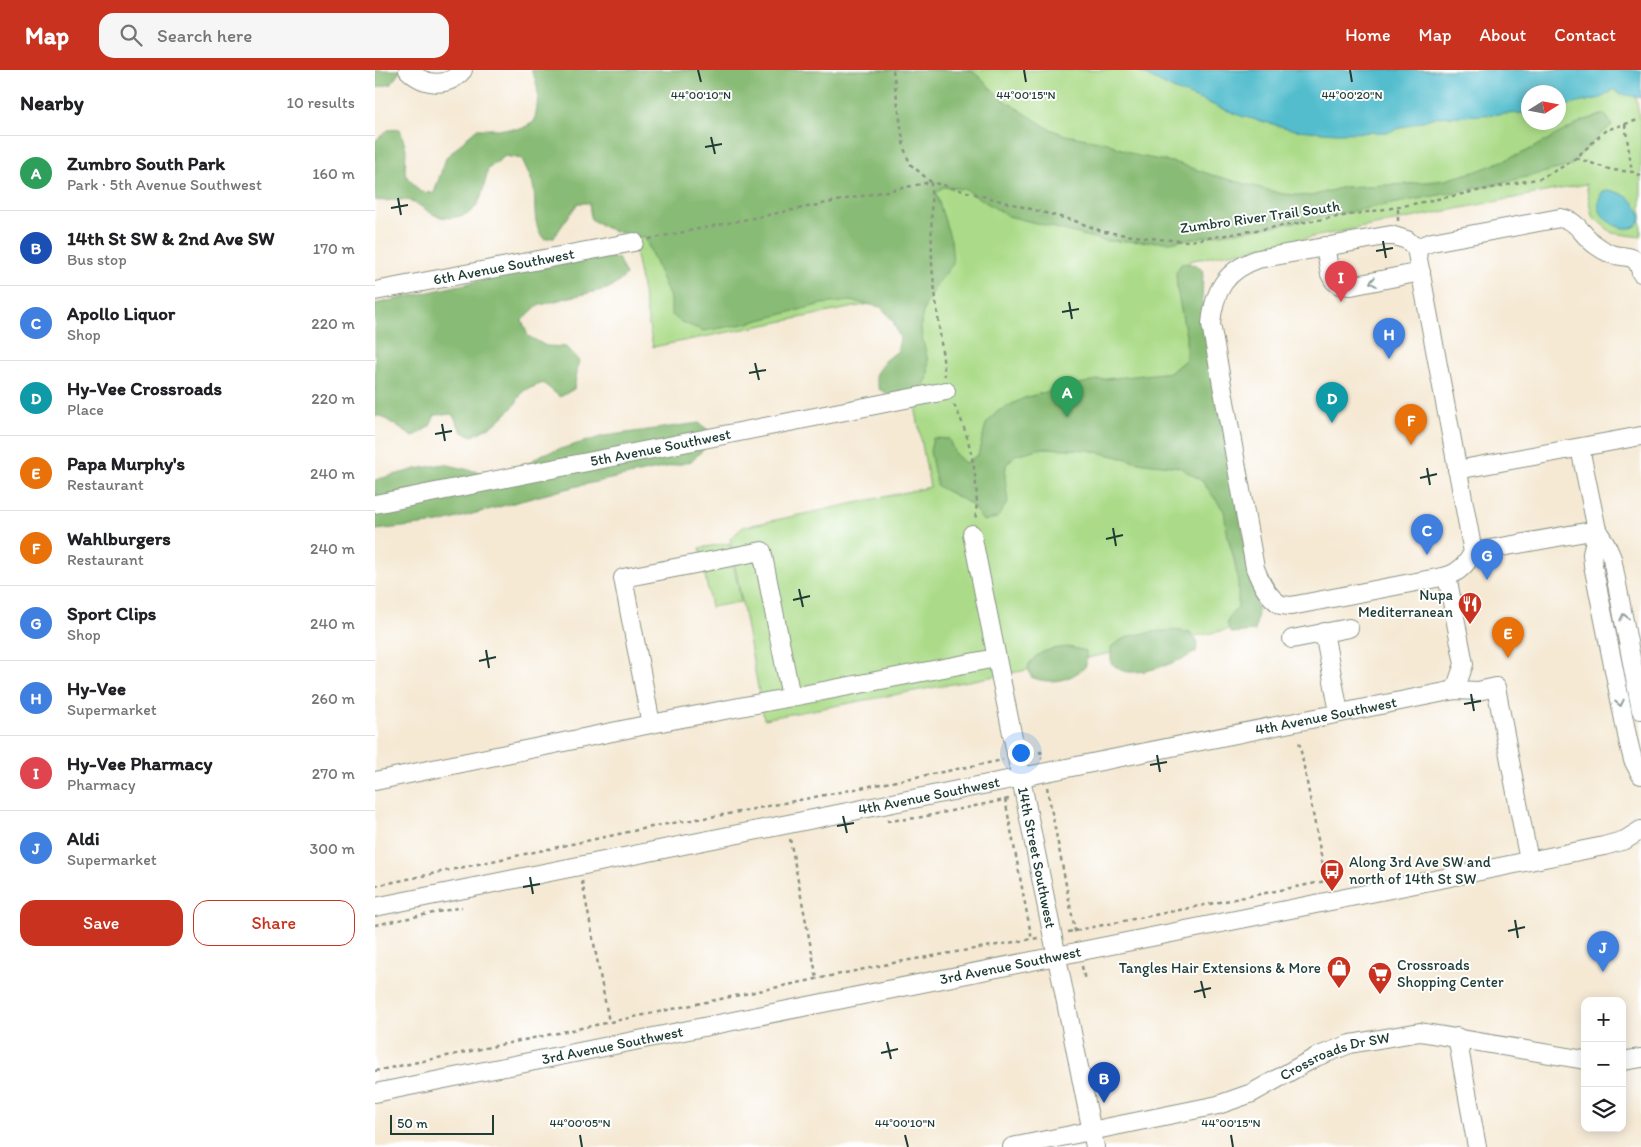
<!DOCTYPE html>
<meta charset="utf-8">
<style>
:root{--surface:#fff;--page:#f6f6f6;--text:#202124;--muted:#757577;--line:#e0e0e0;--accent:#c8321e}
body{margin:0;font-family:Itim,sans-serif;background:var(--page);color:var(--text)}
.controls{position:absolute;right:15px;bottom:15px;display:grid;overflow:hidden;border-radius:10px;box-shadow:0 2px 12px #0003}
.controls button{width:45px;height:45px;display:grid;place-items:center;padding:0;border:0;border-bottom:1px solid var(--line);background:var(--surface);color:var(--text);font:25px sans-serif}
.compass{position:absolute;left:1146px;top:15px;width:45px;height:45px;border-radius:50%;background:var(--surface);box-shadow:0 2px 12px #0003;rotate:79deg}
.scale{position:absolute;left:15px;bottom:12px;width:104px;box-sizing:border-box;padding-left:5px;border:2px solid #1f3d34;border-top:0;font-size:14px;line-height:18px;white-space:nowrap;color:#1f3d34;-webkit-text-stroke:4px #fff;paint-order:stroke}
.you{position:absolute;left:645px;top:682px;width:18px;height:18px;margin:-12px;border:4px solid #fff;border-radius:50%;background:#1a73e8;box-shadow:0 0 0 8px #1a73e833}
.badge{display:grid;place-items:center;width:32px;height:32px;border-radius:50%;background:var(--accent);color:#fff;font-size:16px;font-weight:700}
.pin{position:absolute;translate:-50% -41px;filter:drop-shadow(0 1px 2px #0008)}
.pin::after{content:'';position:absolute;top:26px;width:18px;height:15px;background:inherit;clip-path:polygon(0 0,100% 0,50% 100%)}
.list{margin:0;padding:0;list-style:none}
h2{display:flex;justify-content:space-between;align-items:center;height:65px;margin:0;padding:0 20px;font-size:21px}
h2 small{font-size:16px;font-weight:400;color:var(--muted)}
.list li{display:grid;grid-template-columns:32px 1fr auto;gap:15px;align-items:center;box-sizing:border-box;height:75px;padding:0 20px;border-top:1px solid var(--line)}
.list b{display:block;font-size:19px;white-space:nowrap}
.list p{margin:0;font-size:16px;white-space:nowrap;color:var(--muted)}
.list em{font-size:16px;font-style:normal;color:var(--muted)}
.actions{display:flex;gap:10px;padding:15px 20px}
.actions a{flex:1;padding:11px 0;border:1px solid var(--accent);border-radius:15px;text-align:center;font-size:18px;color:var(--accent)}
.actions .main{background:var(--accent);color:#fff}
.icon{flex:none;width:28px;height:28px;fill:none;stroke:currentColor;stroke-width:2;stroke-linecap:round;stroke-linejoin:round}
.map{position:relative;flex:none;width:1266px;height:1077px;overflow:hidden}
header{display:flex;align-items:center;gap:30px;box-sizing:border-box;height:70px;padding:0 25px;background:var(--accent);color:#fff}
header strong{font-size:24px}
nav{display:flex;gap:28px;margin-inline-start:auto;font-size:18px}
.search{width:350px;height:45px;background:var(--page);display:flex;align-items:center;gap:12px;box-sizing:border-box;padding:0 18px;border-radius:15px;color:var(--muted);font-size:19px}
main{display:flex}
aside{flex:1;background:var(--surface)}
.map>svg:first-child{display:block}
</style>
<header>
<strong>Map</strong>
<div class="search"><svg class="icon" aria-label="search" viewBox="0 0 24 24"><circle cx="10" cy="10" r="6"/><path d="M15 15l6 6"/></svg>Search here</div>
<nav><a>Home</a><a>Map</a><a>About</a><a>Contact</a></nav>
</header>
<main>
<aside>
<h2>Nearby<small>10 results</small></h2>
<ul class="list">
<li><span class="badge" style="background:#2e9e5b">A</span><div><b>Zumbro South Park</b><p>Park · 5th Avenue Southwest</p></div><em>160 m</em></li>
<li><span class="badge" style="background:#1a4fb4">B</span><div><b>14th St SW &amp; 2nd Ave SW</b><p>Bus stop</p></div><em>170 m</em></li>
<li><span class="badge" style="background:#3f7fe0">C</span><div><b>Apollo Liquor</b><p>Shop</p></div><em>220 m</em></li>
<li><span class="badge" style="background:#0f9aa8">D</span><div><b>Hy-Vee Crossroads</b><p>Place</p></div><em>220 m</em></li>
<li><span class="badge" style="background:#e8710a">E</span><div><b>Papa Murphy's</b><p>Restaurant</p></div><em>240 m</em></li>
<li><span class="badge" style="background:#e8710a">F</span><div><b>Wahlburgers</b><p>Restaurant</p></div><em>240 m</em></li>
<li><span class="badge" style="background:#3f7fe0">G</span><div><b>Sport Clips</b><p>Shop</p></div><em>240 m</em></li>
<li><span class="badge" style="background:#3f7fe0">H</span><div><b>Hy-Vee</b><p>Supermarket</p></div><em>260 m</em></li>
<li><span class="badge" style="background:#e0444e">I</span><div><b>Hy-Vee Pharmacy</b><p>Pharmacy</p></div><em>270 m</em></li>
<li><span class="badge" style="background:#3f7fe0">J</span><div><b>Aldi</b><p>Supermarket</p></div><em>300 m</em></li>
</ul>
<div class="actions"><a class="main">Save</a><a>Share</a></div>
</aside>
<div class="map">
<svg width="1266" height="1077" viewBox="0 0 1266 1077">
<rect width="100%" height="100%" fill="#fff"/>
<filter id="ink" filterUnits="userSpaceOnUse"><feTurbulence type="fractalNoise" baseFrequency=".02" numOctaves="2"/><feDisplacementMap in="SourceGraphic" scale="10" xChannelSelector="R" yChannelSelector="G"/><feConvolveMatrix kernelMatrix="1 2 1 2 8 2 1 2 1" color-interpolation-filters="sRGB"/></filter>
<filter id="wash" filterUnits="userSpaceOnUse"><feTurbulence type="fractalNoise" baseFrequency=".0096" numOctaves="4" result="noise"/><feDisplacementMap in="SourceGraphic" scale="20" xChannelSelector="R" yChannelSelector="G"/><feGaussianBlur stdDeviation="1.12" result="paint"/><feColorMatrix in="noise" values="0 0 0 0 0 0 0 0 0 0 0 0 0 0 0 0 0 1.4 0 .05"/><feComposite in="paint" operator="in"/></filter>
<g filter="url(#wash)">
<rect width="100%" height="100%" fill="#f5e9d4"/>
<g fill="#abdb88" stroke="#658c5e" fill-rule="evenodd">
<path d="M227,0H1256L1266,55V167L1237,163L1217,146L1211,114L814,191L881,554L647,601L389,649L355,469L368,457L555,417L520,229L278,277ZM1154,22H1184V52H1154Z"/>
<path d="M354,473L366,532L336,537L325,478Z"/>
</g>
<g fill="#88bb74" stroke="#547c54">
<path d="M0,0H26L16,14L0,18Z"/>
<path d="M156,0H593L600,3L626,28L673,58L690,65L730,72L763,86L802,93L837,105L908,124L936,126L969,117L1033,114L1070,110L1102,101L1150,82L1207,51L1230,44L1237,55L1222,67L1195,96L1119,115L1048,128L904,155L795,172L731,171L633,146L589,119L568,117L561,123L576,170L578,194C564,212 547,231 546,255C545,271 556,288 553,305C553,310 547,317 544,322L518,327L504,319L500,305L510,290L522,282L525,269L518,251L506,237L476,231L447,234L369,254L329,261L306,252L296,244V230L270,168C251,164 231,161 216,149L214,133H203L179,167L169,169C156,153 162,134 158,115C156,107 151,98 147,89L130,86L113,99C110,111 108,129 99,139C91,147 72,150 62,146C51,142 44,132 31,130C21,129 10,132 0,130V71L13,60L25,59L31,79L30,104L45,122L59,123L71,88L101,59H146L159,52C163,34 166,17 156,0Z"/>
<path d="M231,187L243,188L251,205L243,213L232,219L191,228L162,236L147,250L153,266L171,276L191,277L204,291L199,319L185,327L168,313L148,321L139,336L121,353L98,366L87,362L77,344L60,345L55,356L38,367L6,346H0V234L149,201Z"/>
<path d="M807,193L822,195L828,201L827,231L832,268L883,543L880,561L856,563L852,553L855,546L863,537V512L859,489L853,468L849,441L827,411L804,397L769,393L713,380L668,378L640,385L631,395L630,408L633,432L622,448L608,451L596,434L562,416L555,381L558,368L574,369L580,384L590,393L603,385L611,354L623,341L649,328L682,319L722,310L796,302L811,289V266L802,219L801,202Z"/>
<path d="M324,353L336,362L329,379L315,392L198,417L64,453L0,460V410L41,399L69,394L120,406L145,398L168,384L229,366Z"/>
<path d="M796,560L815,562L822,572L821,582C806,591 763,608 746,600C743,599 739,595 736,593V577C753,562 775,563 796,560Z"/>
<path d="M693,577L711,581V596C695,611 676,615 656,607L653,596C663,580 675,579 693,577Z"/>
</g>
<g fill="#52bdcd" stroke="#387d80">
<path d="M761,0H1266V28L1243,23L1240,19L1226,28L1184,37V22H1154L1153,43L1060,47L1013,62L962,63L920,60L866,46L798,19Z"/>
<path d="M1232,120C1248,122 1262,130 1266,147C1263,173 1208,150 1228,121Z"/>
</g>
</g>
<g filter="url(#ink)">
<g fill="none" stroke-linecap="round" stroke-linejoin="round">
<defs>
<g id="minor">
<path d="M33,0C49,16 73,18 88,0"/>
<path d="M1016,165L1032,170L1041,178L1098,482C1092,494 1085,502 1072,506L916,536L906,535C892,526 886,513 880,498L836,254C839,220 851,200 883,189Z"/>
<path d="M950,176L955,204L959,211L964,215L976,216L1046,202"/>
<path d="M1041,178L1057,172L1185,148C1205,151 1206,166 1222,176C1226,179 1231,182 1236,184C1251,189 1262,182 1266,203"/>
<path id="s1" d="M0,221L259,172"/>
<path d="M1205,378L1222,460L1217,484L1218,495L1253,670L1258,690L1266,705"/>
<path d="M1082,400L1266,366"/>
<path id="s2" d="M0,434L571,321"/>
<path d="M1222,460L1231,474L1237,488L1266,640"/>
<path id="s3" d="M597,464L720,1077"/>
<path d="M1098,482L1222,460"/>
<path d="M1072,506L1089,594L1080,620"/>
<path d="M949,562L964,643"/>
<path d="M917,569L974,558"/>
<path d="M276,654L248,508L387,481L416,627"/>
<path d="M0,711L276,654L621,588"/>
<path id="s4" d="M0,837L1080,620L1103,621L1121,617L1154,791"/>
<path d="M1082,967L1102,1077"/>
<path d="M1247,991L1266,988"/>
<path id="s5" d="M0,1023L1229,776L1250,770L1266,760"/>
<path id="s6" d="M637,1077L843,1035L877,1023L941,987L975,974L1045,962L1210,990"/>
</g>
</defs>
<use href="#minor" stroke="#8a9384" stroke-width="20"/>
<g stroke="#8a9384" stroke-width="2.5" stroke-dasharray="4 4" stroke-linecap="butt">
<path d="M518,0L529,78L535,94L556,112L700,151L729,162L782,169L814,171L1023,137L1166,108L1187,97L1201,88L1231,60L1266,49"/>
<path d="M1250,54L1257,102"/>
<path d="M1201,88L1237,100L1258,102L1266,106"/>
<path d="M1023,151V137"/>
<path d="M274,169L556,112L557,197L570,306"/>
<path d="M579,335C595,363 606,418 600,450"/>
<path d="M656,684L666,682L667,689"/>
<path d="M672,717L701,866"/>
<path d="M630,729L657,870"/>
<path d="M512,751L542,748L634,729"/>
<path d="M415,769L442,909"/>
<path d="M207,811L234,952"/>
<path d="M0,816L286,755L353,744L628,690"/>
<path d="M0,855L87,837"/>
<path d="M693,862L951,811L924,671"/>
<path d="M707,896L710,911"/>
<path d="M0,1001L523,892L663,868"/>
</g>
<use href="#minor" stroke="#fff" stroke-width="18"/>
</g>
<defs><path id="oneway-chevron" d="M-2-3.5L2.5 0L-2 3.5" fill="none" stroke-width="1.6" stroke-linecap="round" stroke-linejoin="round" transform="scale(1.25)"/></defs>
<g stroke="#8f9e9a">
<use href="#oneway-chevron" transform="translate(998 212) rotate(169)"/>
<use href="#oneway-chevron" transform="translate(1249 547) rotate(-102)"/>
<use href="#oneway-chevron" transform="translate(1245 633) rotate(78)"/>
</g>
</g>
<path fill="none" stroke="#1f3d34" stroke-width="2" d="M323,0L326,12M649,0L651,12M975,0L977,12M336,67L340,84M330,77L347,74M23,128L26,145M16,138L33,135M1008,171L1011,188M1001,181L1018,178M694,232L697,249M687,242L704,239M380,293L384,310M374,303L391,300M67,354L70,371M60,364L77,361M1052,398L1055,415M1045,408L1062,404M738,458L741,476M731,469L748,465M424,519L428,537M418,530L435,526M111,580L114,598M104,591L121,587M1096,624L1099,641M1089,634L1106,631M782,685L785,702M775,695L792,692M468,746L472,763M462,756L479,753M155,807L158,824M148,817L165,814M1140,850L1143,868M1133,861L1150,857M826,911L830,928M819,922L836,918M512,972L516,989M506,983L523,979M205,1065L207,1077M530,1065L533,1077M856,1065L858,1077"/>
<defs>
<symbol id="restaurant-pin" viewBox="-11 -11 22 30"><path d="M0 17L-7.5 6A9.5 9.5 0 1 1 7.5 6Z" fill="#c8321e" stroke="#fff"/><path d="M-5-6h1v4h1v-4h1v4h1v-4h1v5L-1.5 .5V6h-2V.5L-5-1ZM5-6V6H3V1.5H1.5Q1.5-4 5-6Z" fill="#fff"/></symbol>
<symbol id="bus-pin" viewBox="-11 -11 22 30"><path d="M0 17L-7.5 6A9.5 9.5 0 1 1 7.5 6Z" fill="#c8321e" stroke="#fff"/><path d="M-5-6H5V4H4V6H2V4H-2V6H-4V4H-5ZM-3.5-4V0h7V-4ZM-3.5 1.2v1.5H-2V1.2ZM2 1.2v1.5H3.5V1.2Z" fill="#fff"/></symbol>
<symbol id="shop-pin" viewBox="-11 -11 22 30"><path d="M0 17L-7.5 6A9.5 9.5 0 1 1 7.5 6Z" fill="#c8321e" stroke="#fff"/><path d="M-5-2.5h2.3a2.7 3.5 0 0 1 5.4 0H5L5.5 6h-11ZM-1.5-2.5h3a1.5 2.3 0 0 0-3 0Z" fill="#fff"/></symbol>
<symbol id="supermarket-pin" viewBox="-11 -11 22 30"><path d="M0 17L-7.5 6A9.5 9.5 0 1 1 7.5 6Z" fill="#c8321e" stroke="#fff"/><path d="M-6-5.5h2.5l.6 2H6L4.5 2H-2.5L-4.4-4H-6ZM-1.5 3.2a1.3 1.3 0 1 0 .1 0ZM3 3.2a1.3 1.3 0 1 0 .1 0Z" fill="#fff"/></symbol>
</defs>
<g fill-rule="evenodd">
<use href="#restaurant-pin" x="1081" y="520" width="28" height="38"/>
<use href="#bus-pin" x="943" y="787" width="28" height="38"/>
<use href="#shop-pin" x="950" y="884" width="28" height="38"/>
<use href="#supermarket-pin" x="991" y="890" width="28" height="38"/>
</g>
<g text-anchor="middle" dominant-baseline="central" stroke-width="4" stroke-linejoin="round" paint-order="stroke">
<g font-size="15" fill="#1f3d34" stroke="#fff">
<text transform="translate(885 147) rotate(-8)">Zumbro River Trail South</text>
<text stroke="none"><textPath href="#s1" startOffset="131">6th Avenue Southwest</textPath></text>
<text stroke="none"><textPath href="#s2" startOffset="291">5th Avenue Southwest</textPath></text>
<text stroke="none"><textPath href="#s4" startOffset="970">4th Avenue Southwest</textPath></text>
<text stroke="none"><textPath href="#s4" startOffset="565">4th Avenue Southwest</textPath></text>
<text stroke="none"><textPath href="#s3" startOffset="330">14th Street Southwest</textPath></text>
<text stroke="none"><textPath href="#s5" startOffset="648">3rd Avenue Southwest</textPath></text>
<text stroke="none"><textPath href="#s5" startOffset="242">3rd Avenue Southwest</textPath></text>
<text stroke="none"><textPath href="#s6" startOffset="338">Crossroads Dr SW</textPath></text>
</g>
<g font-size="15" fill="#1f3d34" stroke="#fff" text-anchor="end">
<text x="1078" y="525">Nupa<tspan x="1078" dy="17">Mediterranean</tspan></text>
<text x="974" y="792" text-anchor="start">Along 3rd Ave SW and<tspan x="974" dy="17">north of 14th St SW</tspan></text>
<text x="1022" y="895" text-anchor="start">Crossroads<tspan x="1022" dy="17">Shopping Center</tspan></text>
<text x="946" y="898">Tangles Hair Extensions &amp; More</text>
</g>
</g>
<g font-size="12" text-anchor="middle" fill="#1f3d34" stroke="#fff" stroke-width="4" stroke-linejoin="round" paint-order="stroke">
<text x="326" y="29">44°00'10"N</text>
<text x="651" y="29">44°00'15"N</text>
<text x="977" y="29">44°00'20"N</text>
<text x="205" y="1057">44°00'05"N</text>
<text x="530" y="1057">44°00'10"N</text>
<text x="856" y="1057">44°00'15"N</text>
</g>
</svg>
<div class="controls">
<button>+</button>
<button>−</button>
<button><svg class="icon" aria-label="layers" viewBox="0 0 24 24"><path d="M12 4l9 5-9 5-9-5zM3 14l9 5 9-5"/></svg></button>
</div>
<svg class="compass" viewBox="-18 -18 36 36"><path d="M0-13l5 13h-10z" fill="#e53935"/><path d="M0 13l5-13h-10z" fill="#757577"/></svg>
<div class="scale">50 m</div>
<div class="you"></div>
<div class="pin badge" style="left:692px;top:347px;background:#2e9e5b">A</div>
<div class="pin badge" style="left:729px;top:1033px;background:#1a4fb4">B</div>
<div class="pin badge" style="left:1052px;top:485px;background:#3f7fe0">C</div>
<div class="pin badge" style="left:957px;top:353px;background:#0f9aa8">D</div>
<div class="pin badge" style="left:1133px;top:588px;background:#e8710a">E</div>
<div class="pin badge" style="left:1036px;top:375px;background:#e8710a">F</div>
<div class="pin badge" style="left:1112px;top:510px;background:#3f7fe0">G</div>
<div class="pin badge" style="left:1014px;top:289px;background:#3f7fe0">H</div>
<div class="pin badge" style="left:966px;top:232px;background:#e0444e">I</div>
<div class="pin badge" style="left:1228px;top:902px;background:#3f7fe0">J</div>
</div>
</main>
